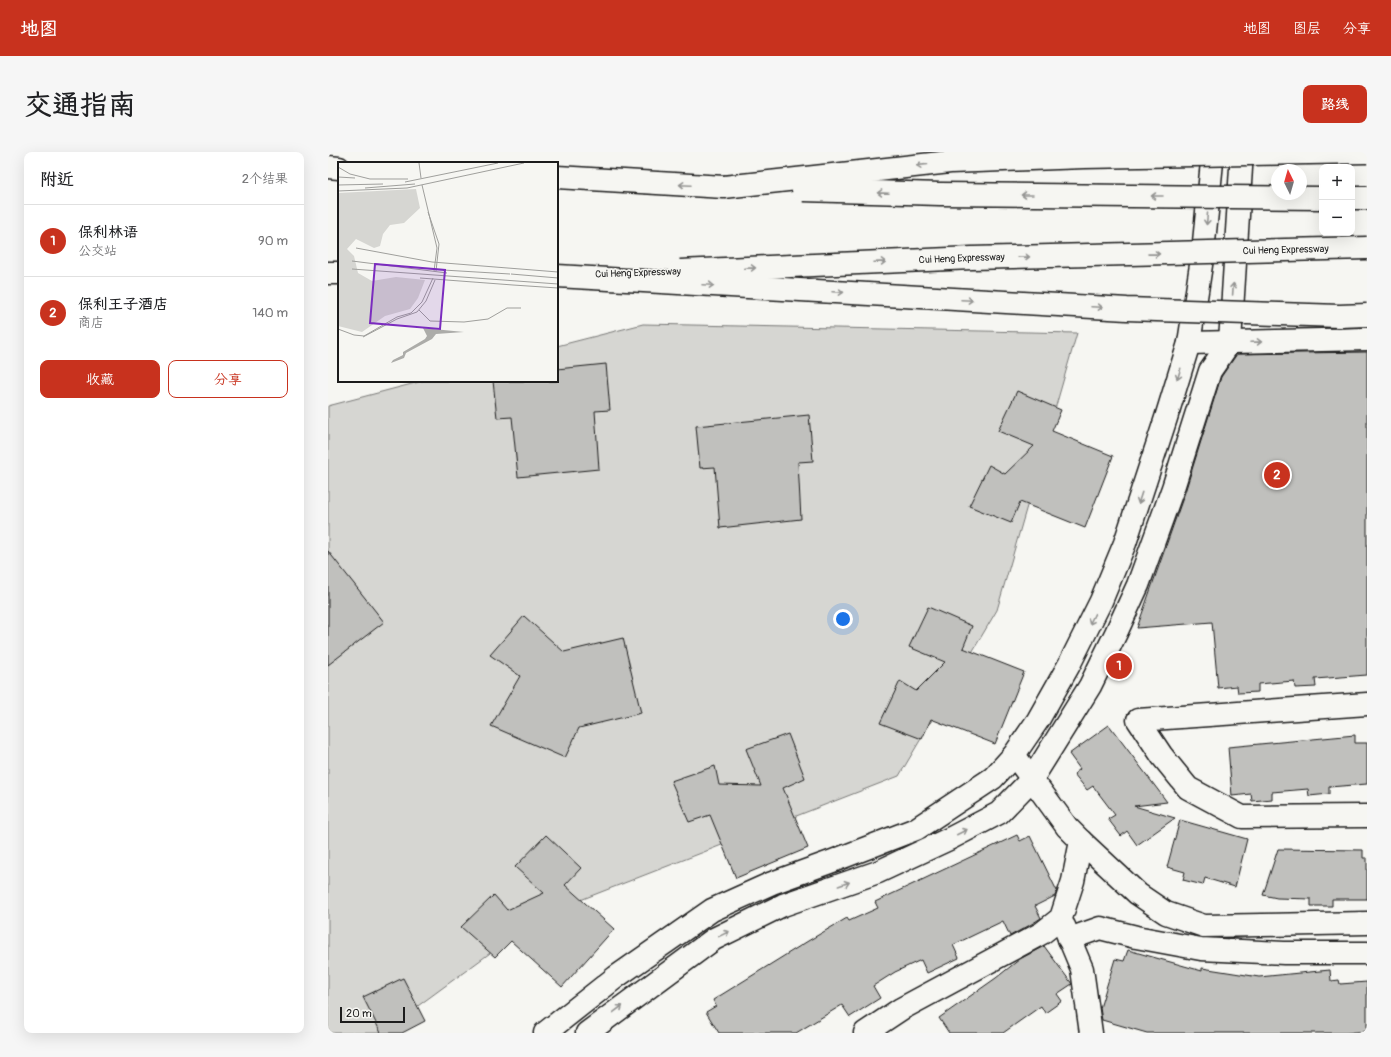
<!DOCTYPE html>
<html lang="zh">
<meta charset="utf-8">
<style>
:root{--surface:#fff;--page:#f6f6f6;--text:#202124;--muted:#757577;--line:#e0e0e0;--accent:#c8321e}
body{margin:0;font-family:Pangolin,"LXGW WenKai TC",sans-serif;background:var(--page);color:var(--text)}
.controls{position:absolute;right:12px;top:12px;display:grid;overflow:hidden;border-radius:8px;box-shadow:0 4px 16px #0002}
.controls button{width:36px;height:36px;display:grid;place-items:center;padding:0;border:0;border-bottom:1px solid var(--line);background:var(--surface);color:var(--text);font:20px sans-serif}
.compass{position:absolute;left:943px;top:12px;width:36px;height:36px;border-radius:50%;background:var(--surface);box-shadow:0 4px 16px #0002;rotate:355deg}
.scale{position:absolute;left:12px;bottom:10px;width:65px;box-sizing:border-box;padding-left:4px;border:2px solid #1c1c1c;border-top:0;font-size:11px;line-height:14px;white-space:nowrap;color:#1c1c1c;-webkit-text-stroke:3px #f6f6f2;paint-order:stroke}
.you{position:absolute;left:515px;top:467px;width:14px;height:14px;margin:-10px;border:3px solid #fff;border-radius:50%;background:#1a73e8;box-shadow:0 0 0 6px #1a73e833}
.badge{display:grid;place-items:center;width:26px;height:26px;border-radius:50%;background:var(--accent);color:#fff;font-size:13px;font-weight:700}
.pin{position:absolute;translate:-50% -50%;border:2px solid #fff;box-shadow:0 1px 4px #0006}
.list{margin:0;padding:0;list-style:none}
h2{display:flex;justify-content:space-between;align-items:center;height:52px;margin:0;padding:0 16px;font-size:17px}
h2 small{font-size:13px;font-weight:400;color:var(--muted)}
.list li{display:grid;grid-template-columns:26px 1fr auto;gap:12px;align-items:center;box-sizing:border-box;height:72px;padding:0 16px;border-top:1px solid var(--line)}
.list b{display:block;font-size:15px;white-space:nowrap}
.list p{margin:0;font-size:13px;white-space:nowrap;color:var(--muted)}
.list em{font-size:13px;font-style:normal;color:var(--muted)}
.actions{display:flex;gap:8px;padding:12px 16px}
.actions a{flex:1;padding:9px 0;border:1px solid var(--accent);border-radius:8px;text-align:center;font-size:14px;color:var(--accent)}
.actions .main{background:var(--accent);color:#fff}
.map{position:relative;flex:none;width:1039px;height:881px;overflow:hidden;border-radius:8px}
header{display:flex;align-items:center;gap:24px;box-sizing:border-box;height:56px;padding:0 20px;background:var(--accent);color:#fff}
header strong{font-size:19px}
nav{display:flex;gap:22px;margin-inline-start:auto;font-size:14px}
.intro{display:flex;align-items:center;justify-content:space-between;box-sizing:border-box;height:96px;padding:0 24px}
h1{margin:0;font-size:28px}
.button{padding:10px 18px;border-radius:8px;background:var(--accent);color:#fff;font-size:14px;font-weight:700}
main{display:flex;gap:24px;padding:0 24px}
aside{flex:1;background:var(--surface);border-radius:8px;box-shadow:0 4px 16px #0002}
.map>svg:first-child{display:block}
</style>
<header>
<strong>地图</strong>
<nav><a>地图</a><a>图层</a><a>分享</a></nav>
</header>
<div class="intro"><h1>交通指南</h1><a class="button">路线</a></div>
<main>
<aside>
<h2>附近<small>2个结果</small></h2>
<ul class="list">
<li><span class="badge">1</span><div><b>保利林语</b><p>公交站</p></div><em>90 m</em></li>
<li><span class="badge">2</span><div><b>保利王子酒店</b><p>商店</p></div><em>140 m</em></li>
</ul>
<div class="actions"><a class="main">收藏</a><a>分享</a></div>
</aside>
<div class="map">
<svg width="1039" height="881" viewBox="0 0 1039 881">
<rect width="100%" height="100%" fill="#f6f6f2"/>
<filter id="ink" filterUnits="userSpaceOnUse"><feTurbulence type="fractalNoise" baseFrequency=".025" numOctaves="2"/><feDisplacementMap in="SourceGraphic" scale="8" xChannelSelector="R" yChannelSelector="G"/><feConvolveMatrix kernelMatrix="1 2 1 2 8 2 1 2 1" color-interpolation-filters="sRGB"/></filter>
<g filter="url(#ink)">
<path fill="#d6d6d2" stroke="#797977" d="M315,172L749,181L669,458L571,624L214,763L53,881H0V254L95,229H229V194Z"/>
<g fill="#c0c0bd" stroke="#1c1c1c">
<path d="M1039,200V523L987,527L988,535L967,536L966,529L930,532V540L910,541L909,534L890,536L884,470L809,476L857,340L893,225L909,202Z"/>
<path d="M278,212L282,258L267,259L271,317L190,325L184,265L169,266L165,229H229V217Z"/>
<path d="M689,239L733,258L724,279L785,304L757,376L692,350L683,371L641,354L661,313L677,322L706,294L670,279Z"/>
<path d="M481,263L485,309L470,310L473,367L392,376L387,315L372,316L368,274Z"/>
<path d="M0,399L56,470L0,513Z"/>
<path d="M600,455L644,474L635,496L696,520L667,592L603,567L594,587L552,571L572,529L588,539L617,510L581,495Z"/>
<path d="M196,464L236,500L295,486L313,561L251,576L237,606L163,574L192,524L162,503Z"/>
<path d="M781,573L839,650L806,654L847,666L809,693L799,679L793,684L780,667L787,663L765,634L759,638L746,622L752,617L741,602Z"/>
<path d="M460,582L477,626L455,636L480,696L408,726L382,663L361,670L343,629L387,614L391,633L433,634L418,597Z"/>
<path d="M1027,583V591H1039V632L1001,635V642L981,644L980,637L944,640V647L924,649L923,642L904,644L900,595Z"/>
<path d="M852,668L919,687L907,735L877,726L875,733L855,728L857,720L839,715Z"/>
<path d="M218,683L253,716L237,733L286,777L234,835L183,789L167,805L133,775L166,743L179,758L216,741L187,715Z"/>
<path d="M689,683L692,689L702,684L729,739L727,744L707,754L713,766L702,773L682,784L675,769L625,793L631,806L599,821L593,808L567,820L545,834L552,846L522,865L514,853L468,881H391L378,860L388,854L385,848L480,789L519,766L521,769L550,756L547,750Z"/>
<path d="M950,697L1035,698V706H1039V747H1004V754H983V747L949,746L935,743Z"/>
<path d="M716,794L744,832L729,842L734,849L717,861L713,854L675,881H621L611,866L668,826L692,807Z"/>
<path d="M800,798L874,819V816L931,825L1002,818L1003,829L1011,828L1012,832L1039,830V879L1018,881H819L774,868L772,856L787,807L796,809Z"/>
<path d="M75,826L97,869L74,881H53L35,845Z"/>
</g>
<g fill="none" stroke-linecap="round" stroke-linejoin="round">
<defs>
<g id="minor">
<path d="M1039,552L810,568L834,604L860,636L914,665L1039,664"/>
<path d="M686,603L704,627"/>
<path d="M736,774L754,817L763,881"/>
<path d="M741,787L772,776L808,785L873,797L956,801H1039"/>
<path d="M537,881L573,857L714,781L733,766L745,729L753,689"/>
</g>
<g id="tertiary">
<path d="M861,191L1039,187"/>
<path d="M704,627L739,675L753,689L810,742L838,761L876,774L1039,771"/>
<path d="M217,881L288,825L384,758L444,731L502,710L588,677L665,626L686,603L710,568L741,513L773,449L797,391L838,266L861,191L875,100L885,0"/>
<path d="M259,881L386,787L455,753L550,720L623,686L671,661L704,627L762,534L788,481L810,433L845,336L882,219L902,190L914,0"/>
</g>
<g id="trunk">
<path d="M0,15L11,16"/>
<path d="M229,25L396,35"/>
<path d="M1024,46H1039"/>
<path d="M0,121H11"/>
</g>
</defs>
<use href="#minor" stroke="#1c1c1c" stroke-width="25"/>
<use href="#tertiary" stroke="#1c1c1c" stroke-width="25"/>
<use href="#trunk" stroke="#1c1c1c" stroke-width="25"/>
<use href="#minor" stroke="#f6f6f2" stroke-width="22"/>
<use href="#tertiary" stroke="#f6f6f2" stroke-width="22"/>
<use href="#trunk" stroke="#f6f6f2" stroke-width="22"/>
<defs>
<g id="trunk-bridge">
<path d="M396,35L622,10L756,5L1039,0"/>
<path d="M475,38L612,42L994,46"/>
<path id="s1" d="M352,119L644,106L1039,96"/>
<path d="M229,124L799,157L1011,164L1039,163"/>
</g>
</defs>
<use href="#trunk-bridge" stroke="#1c1c1c" stroke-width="25" stroke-linecap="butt"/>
<use href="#trunk-bridge" stroke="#f6f6f2" stroke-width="22"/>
</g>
<defs><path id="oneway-shaft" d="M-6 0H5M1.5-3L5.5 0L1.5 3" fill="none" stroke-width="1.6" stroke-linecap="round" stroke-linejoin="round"/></defs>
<g stroke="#949492">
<use href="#oneway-shaft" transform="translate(594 13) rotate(174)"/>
<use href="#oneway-shaft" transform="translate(357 33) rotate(-177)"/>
<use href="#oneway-shaft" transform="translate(555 41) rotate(-178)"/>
<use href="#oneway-shaft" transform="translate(699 43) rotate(-180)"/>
<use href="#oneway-shaft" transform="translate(829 44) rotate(-180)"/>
<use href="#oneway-shaft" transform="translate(879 67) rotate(95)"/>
<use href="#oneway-shaft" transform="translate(826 102) rotate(-1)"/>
<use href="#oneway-shaft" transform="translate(696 105) rotate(-1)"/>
<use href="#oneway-shaft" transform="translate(552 110) rotate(-2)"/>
<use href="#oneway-shaft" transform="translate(422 116) rotate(-2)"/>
<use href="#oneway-shaft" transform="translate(380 133) rotate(3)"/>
<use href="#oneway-shaft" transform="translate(905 137) rotate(-86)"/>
<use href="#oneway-shaft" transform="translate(510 140) rotate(3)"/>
<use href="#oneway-shaft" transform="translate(639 148) rotate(3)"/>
<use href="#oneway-shaft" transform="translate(769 155) rotate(3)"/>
<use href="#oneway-shaft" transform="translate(928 190) rotate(-2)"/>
<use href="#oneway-shaft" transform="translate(851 222) rotate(107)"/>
<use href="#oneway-shaft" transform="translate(812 346) rotate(108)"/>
<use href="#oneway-shaft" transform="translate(764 467) rotate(116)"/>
<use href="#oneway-shaft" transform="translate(634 680) rotate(-27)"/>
<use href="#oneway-shaft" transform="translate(516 732) rotate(-19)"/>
<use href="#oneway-shaft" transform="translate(396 782) rotate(-26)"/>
<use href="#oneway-shaft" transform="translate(290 857) rotate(-37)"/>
</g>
</g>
<g text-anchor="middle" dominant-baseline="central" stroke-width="3" stroke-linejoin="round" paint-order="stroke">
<g font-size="10" fill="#1c1c1c" stroke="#f6f6f2">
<text stroke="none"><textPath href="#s1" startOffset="606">Cui Heng Expressway</textPath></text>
<text stroke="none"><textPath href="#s1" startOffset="282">Cui Heng Expressway</textPath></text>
<text transform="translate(310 121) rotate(-2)">Cui Heng Expressway</text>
</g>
</g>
<g transform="translate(10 10)">
<rect width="220" height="220" fill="#f6f6f2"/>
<path d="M78,27L82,46L66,61L52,63L45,72L42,84L36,86L18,77L9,87L16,94L20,111L34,119L58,115L87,118L80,136L72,147L47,154L24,170L0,164V31Z" fill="#d6d6d2"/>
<path d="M85,166L126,170L98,172L94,177L68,191L66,196L53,201L55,198L65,193V190L87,177L89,174Z" fill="#acaca9"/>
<path fill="none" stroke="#9f9f9c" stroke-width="1" d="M81,1L83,16M0,5L12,12L32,17H70M0,15L17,16M67,20L160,1M0,23L45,22M84,23L99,86L96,109M27,26L77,22M0,29L69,26L186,1M90,50L101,82L98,109M18,86L94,100L220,110M14,99L109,111M14,107L220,122M105,108L172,112M173,112L220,116M82,116L175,123M175,123L220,126M81,148L92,159L126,160L150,157L169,146H183M0,167L16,173L26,174L59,155L73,151L84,140L95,116M25,175L59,157L79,150L88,139L97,118"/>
<path fill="#7b2cbf" fill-opacity="0.15" stroke="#7b2cbf" stroke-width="2" d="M37,102L107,108L102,167L32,161Z"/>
<rect width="220" height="220" fill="none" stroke="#1c1c1c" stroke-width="2"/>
</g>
</svg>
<div class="controls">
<button>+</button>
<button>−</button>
</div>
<svg class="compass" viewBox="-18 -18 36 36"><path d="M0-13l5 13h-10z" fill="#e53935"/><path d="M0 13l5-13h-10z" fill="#757577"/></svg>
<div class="scale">20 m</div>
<div class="you"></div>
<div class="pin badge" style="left:791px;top:514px">1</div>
<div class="pin badge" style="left:949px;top:323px">2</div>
</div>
</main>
